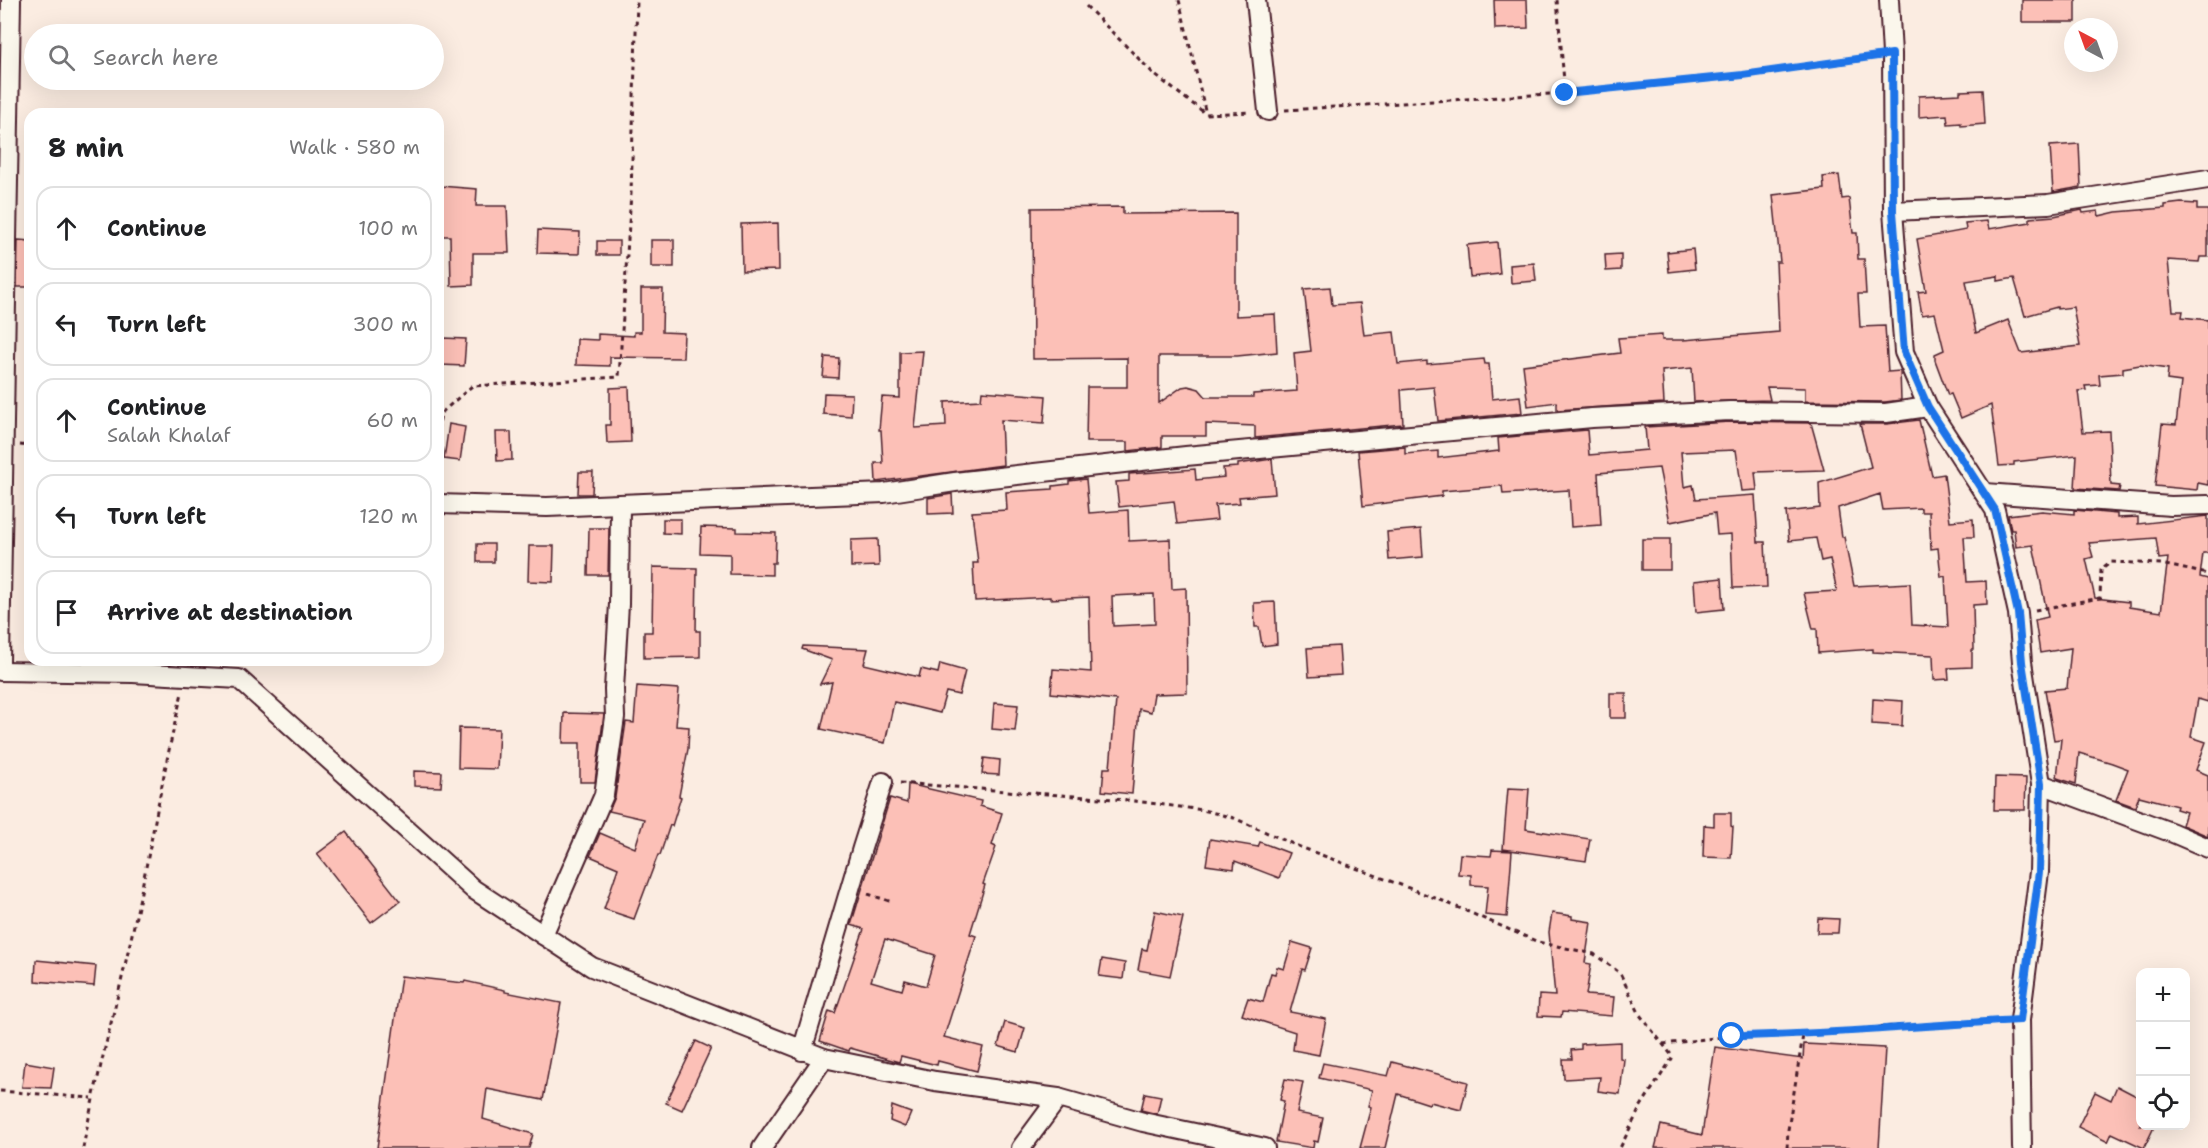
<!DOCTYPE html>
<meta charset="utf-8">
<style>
:root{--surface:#fff;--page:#f6f6f6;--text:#202124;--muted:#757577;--line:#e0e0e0}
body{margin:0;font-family:"Shantell Sans",sans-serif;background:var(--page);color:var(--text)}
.controls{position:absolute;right:18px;bottom:18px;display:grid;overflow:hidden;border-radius:12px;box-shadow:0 6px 24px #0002}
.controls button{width:54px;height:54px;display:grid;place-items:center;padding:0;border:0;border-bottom:2px solid var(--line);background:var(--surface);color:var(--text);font:30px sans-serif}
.compass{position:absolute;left:2064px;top:18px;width:54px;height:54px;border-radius:50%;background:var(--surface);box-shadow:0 6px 24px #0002;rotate:319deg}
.stop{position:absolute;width:18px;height:18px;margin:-14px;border:4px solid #1a73e8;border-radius:50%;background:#fff}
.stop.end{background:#1a73e8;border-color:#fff;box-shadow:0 2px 6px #0008}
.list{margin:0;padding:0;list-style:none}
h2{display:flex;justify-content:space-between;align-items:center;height:78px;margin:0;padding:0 24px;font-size:26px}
h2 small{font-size:20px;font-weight:400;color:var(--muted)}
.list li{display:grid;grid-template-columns:39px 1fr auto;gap:18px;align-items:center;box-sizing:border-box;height:84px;margin:0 12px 12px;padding:0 12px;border:2px solid var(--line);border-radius:18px}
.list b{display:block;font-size:22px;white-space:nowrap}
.list p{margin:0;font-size:20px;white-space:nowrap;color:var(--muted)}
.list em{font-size:20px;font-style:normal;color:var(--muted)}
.icon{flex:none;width:33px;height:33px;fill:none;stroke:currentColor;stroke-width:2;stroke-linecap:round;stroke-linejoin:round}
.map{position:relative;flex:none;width:2208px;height:1148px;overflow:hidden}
.search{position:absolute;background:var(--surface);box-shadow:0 6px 24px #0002;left:24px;top:24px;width:420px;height:66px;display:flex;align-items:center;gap:15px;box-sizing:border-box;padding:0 21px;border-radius:33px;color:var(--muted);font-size:22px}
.panel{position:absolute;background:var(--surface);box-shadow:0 6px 24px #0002;left:24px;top:108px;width:420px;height:558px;border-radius:18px}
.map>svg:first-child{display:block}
</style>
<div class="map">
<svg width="2208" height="1148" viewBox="0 0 2208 1148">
<rect width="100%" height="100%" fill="#fbece1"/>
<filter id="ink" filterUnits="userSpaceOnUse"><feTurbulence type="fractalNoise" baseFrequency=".0167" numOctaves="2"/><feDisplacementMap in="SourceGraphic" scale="12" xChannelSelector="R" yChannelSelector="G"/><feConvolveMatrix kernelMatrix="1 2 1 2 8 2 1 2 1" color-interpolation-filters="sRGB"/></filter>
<g filter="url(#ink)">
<g fill="#fcc0b7" stroke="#4a1f2b" stroke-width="1.5" fill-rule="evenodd">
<path d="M1494,0H1527L1528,28L1495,29Z"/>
<rect x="2022" y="0" width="54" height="22"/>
<path d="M1983,90L1985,124L1961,126V123L1948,124L1947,115L1919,117V96L1960,94V91Z"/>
<path d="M2079,144L2081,187L2053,192L2050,146Z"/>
<path d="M1839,175L1842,199L1849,198L1853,233H1857L1858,259H1864L1866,294H1858L1860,327L1885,326L1888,372L1900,371L1901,400L1885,402L1805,401V388L1767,387L1770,400L1694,402L1692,368L1662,371L1664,403L1557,410V402L1528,406L1523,365L1620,353L1618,338L1662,335V340H1683L1779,332L1776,262H1780L1773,195L1824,189L1823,177Z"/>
<path d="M440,186L477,189L476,206H507L509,253H473V285L451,286L450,236H438Z"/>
<path d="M2181,203L2197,204V210H2208V257H2200L2199,262L2168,260L2173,311H2183L2182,317L2208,320V485L2198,483L2197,490L2155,486L2162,424L2176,425L2181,382L2167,380L2168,369L2140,365L2123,368V373L2099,375L2100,385L2085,386L2086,390L2078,391L2083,432L2109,431L2111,485L2120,486L2119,491L2075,488L2077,455L2014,462V465L1999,466L1991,405L1961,418L1951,394L1948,395L1935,360V354L1944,350L1935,313L1922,315L1918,292L1926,291L1917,239L1966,230L1965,223L1987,221L1989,229L2030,222V218L2054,216L2082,210L2083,213L2098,211L2099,216L2116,212L2165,208V205ZM1998,276V281L2014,278L2025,316L2057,307V309L2073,307L2080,346L2021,353L2008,320L1976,333L1966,281Z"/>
<path d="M1123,207V214L1236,213V316L1275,314L1277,352L1237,356H1159V403L1182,387L1188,386L1199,389L1206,397H1253V394L1297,391L1294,353L1311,351L1304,289L1330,287L1332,305L1360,303L1364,335L1394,332L1398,364L1427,361V364L1484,359L1485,364H1489L1492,399L1520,396L1522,413L1438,421L1434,387L1401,390L1403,424L1255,438V426L1206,424V436H1162V447L1128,451V442H1086L1087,387H1127V358L1033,359L1032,208Z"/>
<path d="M778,223L779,270L742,271L741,224Z"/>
<path d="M538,230L580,232L579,254L537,253Z"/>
<path d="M18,240L30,241V287H17Z"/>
<rect x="651" y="240" width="23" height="27"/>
<rect x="597" y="241" width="22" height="14"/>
<path d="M1497,242L1500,274L1470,277L1467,245Z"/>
<path d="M1693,249L1695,269L1669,272L1667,252Z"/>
<path d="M1621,254V270L1606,271L1605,255Z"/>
<path d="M1534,263L1536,281L1511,283L1510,265Z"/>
<path d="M641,289H663L662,332L684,333L683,358L610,357V366L576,365L577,339L598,340V334L634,336V332H641Z"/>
<path d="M443,338L466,339L464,366L441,365Z"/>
<path d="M923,351L915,428L946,426L945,402L981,400L982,391L1046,396L1044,423L1001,420L1003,465L876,482L875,463H883L881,430H879L882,397L900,398V352Z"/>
<path d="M825,357L839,358L838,378L823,377Z"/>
<path d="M629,387L631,442L607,443L606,425H610V388Z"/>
<path d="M824,393L852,394L851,416L823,414Z"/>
<path d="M1919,420L1932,476L1944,474L1950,521L1973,519L1974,537H1964L1967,582L1986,581L1987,604L1973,605L1974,650H1972V667L1948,668L1949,679L1934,680L1933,655L1873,652V649L1818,653L1817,629H1813L1804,593L1837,591L1830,559L1821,561L1816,538L1789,541L1786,512L1820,508L1819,483L1871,467L1860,424H1887ZM1880,494L1883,510L1921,508V512H1929L1931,549L1938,548L1941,577L1945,576L1948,627L1912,625L1910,583L1854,586L1844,537H1842L1838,508Z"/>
<path d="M1730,422L1811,423L1824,470L1755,472L1757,490L1742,491L1736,450L1681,452L1684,487L1693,485L1696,499L1755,495L1758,542H1765L1767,587L1733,588L1731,534L1717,535L1715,513L1670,522L1659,468L1598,473L1601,525L1571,527L1569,490L1503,494L1502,486L1442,491V496L1363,506L1358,451L1405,447V454L1438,451V458L1499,451L1498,438L1587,430L1589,455L1647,450L1645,427Z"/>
<path d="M449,424L465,427L460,461L444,459Z"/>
<path d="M496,432H511L512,460L497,461Z"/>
<path d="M1272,459L1275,494L1239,497L1240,503L1215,505L1217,520L1177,524L1174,501L1119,507L1116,482L1129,481V474L1195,469L1196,480L1224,477L1223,468L1238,467V464Z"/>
<path d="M579,472H593L592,494H578Z"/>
<path d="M1086,479L1089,513L1128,510L1129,541L1170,539L1172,589L1186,588L1187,693L1154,694L1151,712L1139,709L1132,794L1102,791L1104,768H1110L1116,700L1051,693L1053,669L1091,672L1089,597L1050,599V597L975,601L973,563H978L972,512L1007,510L1006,492L1053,489V486L1069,484V481ZM1154,594L1155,624L1113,626L1112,596Z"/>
<path d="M952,494L953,513L928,514V498Z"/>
<path d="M2074,510L2117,514V518L2138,517V524L2208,516V553H2203L2200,577L2208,579V702L2198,699L2191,737L2206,742L2196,770L2208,775V836L2182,825L2186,812L2176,809L2177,806L2139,796L2135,807L2116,800L2128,769L2112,763L2079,753L2076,784L2057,778L2061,739L2054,740L2045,690L2067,688L2071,648L2040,653L2035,620L2048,617L2033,545L2016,547L2014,530H2011L2008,515L2042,511L2074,514ZM2156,538L2159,559L2168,558L2161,612L2129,607V602L2095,598L2086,559L2093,557L2089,543Z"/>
<path d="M663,519H681V534L663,533Z"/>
<path d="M701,527L737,528V532L776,533L775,563H772V575L730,574V554L700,553Z"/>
<path d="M589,528H609L608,575H588Z"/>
<path d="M1421,529L1423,557L1389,560L1387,532Z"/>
<path d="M878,539L879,566L851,567V540Z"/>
<rect x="1642" y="539" width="28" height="31"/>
<rect x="477" y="544" width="17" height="18"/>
<path d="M529,546H554L553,582L528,581Z"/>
<path d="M653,567L697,568L696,631H700V657L644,658V632H652Z"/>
<path d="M1722,578L1724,609L1696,612L1694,581Z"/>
<path d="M1275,602L1277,644L1262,646L1259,627H1255L1254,603Z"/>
<path d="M803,646L868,649L864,664L919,677L921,669L938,673L940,664L965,671L959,695L946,692L940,713L894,702L885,743L821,729L832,682L820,684L832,660L802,649Z"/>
<path d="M1339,646L1341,675L1309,677L1307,648Z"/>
<path d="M637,686L679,689L676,726L689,727L688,749L679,796L681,797L672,826L670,825L660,855H658L634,919L604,909L618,868L590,856L600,833L635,848L644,819L609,811L615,797L626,722L634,723Z"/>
<rect x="1610" y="693" width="16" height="25"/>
<path d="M1873,699L1903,701L1902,726L1872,724Z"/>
<path d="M994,703L1018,705L1015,731L992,729Z"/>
<path d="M564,713L604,714L595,782H580V743H563Z"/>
<path d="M459,728L499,729L497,769L458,768Z"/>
<path d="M984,758L1000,760L999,775L982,774Z"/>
<path d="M414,771L442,772L441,787L414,786Z"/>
<path d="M1995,777L2026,778L2025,810H1994Z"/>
<path d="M908,784L981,801L980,806L1002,813L992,845L996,847L983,884L985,885L970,934L976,936L944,1037L983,1047L977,1071L938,1061L937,1065L901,1056L899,1062L850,1048L849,1051L820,1041L829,1011L835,1013L864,929L851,925L890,798L907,803ZM885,939L935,955L926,986L905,980L902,990L871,981Z"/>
<path d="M1508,788L1529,789L1526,829L1590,839L1586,861L1503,849Z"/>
<path d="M1714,813H1731V826L1733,827L1731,858L1703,857L1704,825L1714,826Z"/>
<path d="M346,832L400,901L371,923L317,854Z"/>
<path d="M1210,839L1258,847L1260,842L1289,853L1279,878L1235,861L1234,869L1206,865Z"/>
<path d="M1492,850L1512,851L1507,917L1485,915L1488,886L1471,885V875L1458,874L1460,854L1491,856Z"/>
<path d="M1155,911L1183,917L1170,976L1138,970L1142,949L1147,950Z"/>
<path d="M1552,913L1572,916V919L1591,922L1585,963L1591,964L1586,995L1614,997L1612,1016L1562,1012L1561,1017L1538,1016L1539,995L1555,996L1549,932Z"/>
<path d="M1818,918L1839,919L1838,933H1817Z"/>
<path d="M1292,942L1312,948L1305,970L1302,969L1290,1012L1326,1019L1319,1055L1293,1050L1295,1032L1242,1015L1248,998L1263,1002L1271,973L1275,974L1277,967L1284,969Z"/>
<path d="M1102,959L1125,963L1123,979L1099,976Z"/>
<path d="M36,960L96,966L94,986L35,981Z"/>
<path d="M401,976L464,983L465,981L505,990V992L561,1003L543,1100L487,1089L483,1119L533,1134L529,1148H377Z"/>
<path d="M1005,1022L1025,1028L1018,1052L998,1046Z"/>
<path d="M696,1041L711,1048L682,1110L666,1103Z"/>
<path d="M1620,1042V1058L1624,1059L1620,1094L1598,1091L1600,1077L1564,1079L1563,1059H1572L1571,1050L1581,1049V1044Z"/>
<path d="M1804,1044L1885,1048L1879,1148H1655L1661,1125L1702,1135L1715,1047L1803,1059Z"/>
<path d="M25,1062L54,1067L51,1088L22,1087Z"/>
<path d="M1392,1062L1468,1082L1461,1110L1430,1102L1429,1104L1398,1094L1385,1148H1360L1371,1107L1368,1106L1372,1090L1319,1078L1323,1063L1388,1076Z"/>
<path d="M1285,1079L1303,1082L1297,1113L1323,1118L1318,1142L1314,1141L1313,1148L1276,1142L1284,1101L1280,1100Z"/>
<path d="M2117,1086L2140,1098V1125H2155L2144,1148L2112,1133L2108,1142L2078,1127L2095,1092L2111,1100Z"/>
<path d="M1145,1093L1161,1096L1157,1114L1141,1110Z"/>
<path d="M892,1106L911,1113L905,1127L890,1121Z"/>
</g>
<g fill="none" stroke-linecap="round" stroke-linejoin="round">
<defs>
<g id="minor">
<path d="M1256,0L1268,111"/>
<path d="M1889,0L1892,54L1893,211L1904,352L1928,407L1995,510L2018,613L2022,662L2041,784L2039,872L2020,1020L2022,1148"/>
<path d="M1893,211L2048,204L2208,179"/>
<path d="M1985,493L2171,506L2208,505"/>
<path d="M438,504L547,507L884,493L955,482L1186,456L1592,418L1730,411L1886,413L1928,407"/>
<path d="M0,662L11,0"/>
<path d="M0,671L133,673L239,679L473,889L592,967L824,1058L935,1081L1058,1098L1143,1122L1265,1148"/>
<path d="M2041,784L2173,833L2208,848"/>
<path d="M543,935L604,795L615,717L614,689L619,604L620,504"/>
<path d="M802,1051L862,848L883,782"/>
<path d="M762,1148L824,1058"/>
<path d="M1021,1148L1058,1098"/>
</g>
</defs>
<use href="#minor" stroke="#4a1f2b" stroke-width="22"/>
<g stroke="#4a1f2b" stroke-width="3" stroke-dasharray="4.5 4.5" stroke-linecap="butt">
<path d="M1179,0L1206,114"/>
<path d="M1557,0L1565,93"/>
<path d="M1086,6L1155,75L1206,114L1251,112"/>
<path d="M1285,110L1565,93L1743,75L1875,57"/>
<path d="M438,430L441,413L472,386L619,377L631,193L637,0"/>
<path d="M20,445L30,446"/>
<path d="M2035,610L2100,598L2101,569L2110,562L2161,564L2208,574"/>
<path d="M900,783L1127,800L1203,810L1234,818L1295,845L1443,901L1538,942L1594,954L1620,973L1640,1015L1673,1057L1641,1106L1620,1148"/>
<path d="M868,894L892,902"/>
<path d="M1663,1044L1732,1036L1803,1035L1889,1027L2002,1021"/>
<path d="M0,1091L92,1098"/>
<path d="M83,1148C97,1073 118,1000 134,925C151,848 163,770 182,693"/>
<path d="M1787,1148L1788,1130L1803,1035"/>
</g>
<use href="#minor" stroke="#fbf7ec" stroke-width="18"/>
</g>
</g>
<g fill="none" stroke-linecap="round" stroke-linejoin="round" filter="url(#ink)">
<path stroke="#1a73e8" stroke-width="8" d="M1565,93L1743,75L1892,54L1893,211L1904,352L1928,407L1995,510L2018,613L2022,662L2041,784L2039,872L2020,1020C1924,1025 1828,1035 1732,1036"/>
</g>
</svg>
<div class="controls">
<button>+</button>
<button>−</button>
<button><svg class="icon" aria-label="locate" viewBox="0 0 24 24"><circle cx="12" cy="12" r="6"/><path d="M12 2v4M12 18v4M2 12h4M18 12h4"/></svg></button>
</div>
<svg class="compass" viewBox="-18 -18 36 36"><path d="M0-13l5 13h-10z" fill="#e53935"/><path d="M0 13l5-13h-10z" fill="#757577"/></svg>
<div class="stop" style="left:1732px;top:1036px"></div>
<div class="stop end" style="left:1565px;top:93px"></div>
<div class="search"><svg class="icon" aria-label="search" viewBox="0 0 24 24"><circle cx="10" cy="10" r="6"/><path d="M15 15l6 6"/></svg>Search here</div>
<section class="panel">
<h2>8 min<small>Walk · 580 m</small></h2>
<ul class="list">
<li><svg class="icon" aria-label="ahead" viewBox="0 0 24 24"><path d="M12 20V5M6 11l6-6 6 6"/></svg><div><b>Continue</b></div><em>100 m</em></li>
<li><svg class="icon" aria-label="left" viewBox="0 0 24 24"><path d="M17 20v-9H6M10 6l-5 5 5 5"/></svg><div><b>Turn left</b></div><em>300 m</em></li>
<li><svg class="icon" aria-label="ahead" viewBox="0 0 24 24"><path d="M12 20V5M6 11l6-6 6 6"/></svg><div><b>Continue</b><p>Salah Khalaf</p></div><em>60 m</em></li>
<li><svg class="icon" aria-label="left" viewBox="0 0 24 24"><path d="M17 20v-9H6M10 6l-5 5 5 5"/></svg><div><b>Turn left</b></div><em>120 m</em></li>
<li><svg class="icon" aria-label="arrive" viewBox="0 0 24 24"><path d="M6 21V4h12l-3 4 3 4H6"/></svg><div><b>Arrive at destination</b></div></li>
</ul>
</section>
</div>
